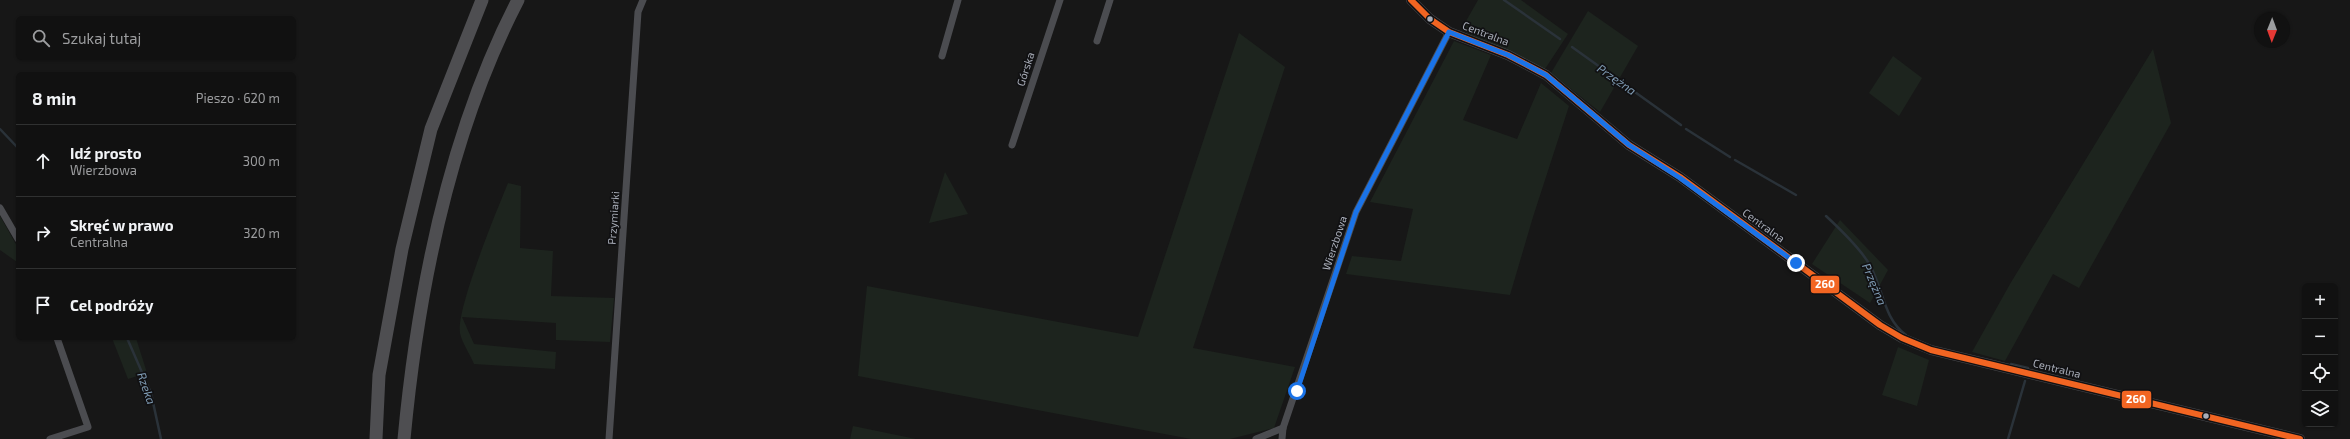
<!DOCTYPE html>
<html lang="pl">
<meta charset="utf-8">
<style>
:root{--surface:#111;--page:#1a1a1a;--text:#f1f3f6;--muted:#9c9d9f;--line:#303131}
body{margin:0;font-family:"Exo 2",sans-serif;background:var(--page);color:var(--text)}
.controls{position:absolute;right:12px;bottom:12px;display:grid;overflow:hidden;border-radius:6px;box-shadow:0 1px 3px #0004}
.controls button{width:36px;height:36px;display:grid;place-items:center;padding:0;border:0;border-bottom:1px solid var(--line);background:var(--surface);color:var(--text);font:20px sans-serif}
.compass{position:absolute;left:2254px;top:12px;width:36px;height:36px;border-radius:50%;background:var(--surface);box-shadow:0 1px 3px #0004;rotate:181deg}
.stop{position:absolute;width:12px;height:12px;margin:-9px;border:3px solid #1a73e8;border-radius:50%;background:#fff}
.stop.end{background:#1a73e8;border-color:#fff;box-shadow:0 1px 4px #0008}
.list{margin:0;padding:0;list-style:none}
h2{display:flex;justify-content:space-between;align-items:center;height:52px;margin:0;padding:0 16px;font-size:17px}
h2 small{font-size:13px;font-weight:400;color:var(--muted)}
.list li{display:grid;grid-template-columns:26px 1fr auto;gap:12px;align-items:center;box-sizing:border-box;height:72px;padding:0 16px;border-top:1px solid var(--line)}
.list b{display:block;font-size:15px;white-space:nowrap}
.list p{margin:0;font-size:13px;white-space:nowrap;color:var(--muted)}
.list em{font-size:13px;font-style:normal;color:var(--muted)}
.icon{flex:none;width:22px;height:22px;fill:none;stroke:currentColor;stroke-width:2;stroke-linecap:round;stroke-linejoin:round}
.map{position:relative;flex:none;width:2350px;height:439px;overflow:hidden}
.search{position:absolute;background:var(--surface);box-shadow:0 1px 3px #0004;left:16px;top:16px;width:280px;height:44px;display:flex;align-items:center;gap:10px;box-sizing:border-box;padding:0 14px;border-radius:6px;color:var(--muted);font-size:15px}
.panel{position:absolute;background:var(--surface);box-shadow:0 1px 3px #0004;left:16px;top:72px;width:280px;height:268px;border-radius:6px}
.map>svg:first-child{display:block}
</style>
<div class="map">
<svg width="2350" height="439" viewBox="0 0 2350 439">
<rect width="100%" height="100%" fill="#171717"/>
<g fill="#1d241e">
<path d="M1478,0H1521L1568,34L1545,69L1461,30Z"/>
<path d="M1588,11L1638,46L1600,112L1551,73Z"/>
<path d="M1239,33L1285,67L1193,348L1295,367L1274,428L1230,439H1191L858,376L867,286L1138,337Z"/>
<path d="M1454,41L1491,55L1463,120L1517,139L1541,83L1569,106L1533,217L1510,295L1346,274L1352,256L1401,261L1413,209L1370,202Z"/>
<path d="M2153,49L2171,123L2079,288L2053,274L2005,361L1972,352L2010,284Z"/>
<path d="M1893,56L1922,78L1899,116L1869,93Z"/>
<path d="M945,172L968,214L929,223Z"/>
<path d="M508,183L521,186L520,248L553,251L551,296L614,298L610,342L556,340V323L462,317L474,344L556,352L555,369L474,364C470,354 462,343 460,333C456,309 497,210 508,183Z"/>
<path d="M0,216L18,248L17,262L0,250Z"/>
<path d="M1840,220L1888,270L1870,303L1812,264Z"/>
<path d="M112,338H136L147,373L128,379Z"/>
<path d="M1898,347L1929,360L1917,406L1882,395Z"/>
<path d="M853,426L916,439H850Z"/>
</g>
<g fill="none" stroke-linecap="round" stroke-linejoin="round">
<g stroke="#2a3239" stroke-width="2.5">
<path d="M1504,0L1560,39"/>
<path d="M1572,47L1681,125"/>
<path d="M0,129L18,148"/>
<path d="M1686,129L1730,157"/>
<path d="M1735,160L1796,195"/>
<path d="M1826,216C1840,229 1862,250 1871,267C1883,290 1884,319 1906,335"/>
<path d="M127,338L151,393L161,439"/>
<path d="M2011,364L2028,368"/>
<path d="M2008,439L2025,381"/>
</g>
<g stroke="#4b4c50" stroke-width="7">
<path d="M1097,41L1110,0"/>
<path d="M942,56L958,0"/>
<path d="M1012,145L1060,0"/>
<path d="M0,208L18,239"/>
<path d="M50,439L88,427L57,338"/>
<path d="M609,439L638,12L643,0"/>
<path d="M1256,439L1283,428"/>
<path d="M1282,439L1283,428L1356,212L1449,32"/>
</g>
<path stroke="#4a4a4e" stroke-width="10" d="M1411,0L1430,19L1449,32L1508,55L1546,75L1629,145L1680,177L1880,325L1902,338L1931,350L2300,439"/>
<g stroke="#4e4e51" stroke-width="13">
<path d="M376,439L379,375L402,249L431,129L482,0"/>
<path d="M404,439C418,290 449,133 518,0"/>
</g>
<defs>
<path id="bus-1" d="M1411,0L1430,19L1449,32L1508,55L1546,75L1629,145L1680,177L1880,325L1902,338L1931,350L2300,439"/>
</defs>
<use href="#bus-1" stroke="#111113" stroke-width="9"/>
<use href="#bus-1" stroke="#f26522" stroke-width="6"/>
</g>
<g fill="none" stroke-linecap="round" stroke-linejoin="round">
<path stroke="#1a73e8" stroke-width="5" d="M1297,391L1356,212L1449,32L1508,55L1546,75L1629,145L1680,178L1796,263"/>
</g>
<g fill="#a8adb8" stroke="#111113" stroke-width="1.5">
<circle cx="1430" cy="19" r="3.5"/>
<circle cx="2206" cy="416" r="3.5"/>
</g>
<g text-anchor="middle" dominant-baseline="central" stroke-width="3.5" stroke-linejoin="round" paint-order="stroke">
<g font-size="11" fill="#a8adb8" stroke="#111113">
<text transform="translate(1486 33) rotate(21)">Centralna</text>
<text transform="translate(1025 69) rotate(-72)">Górska</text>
<text transform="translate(613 218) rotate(-86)">Przymiarki</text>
<text transform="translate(1764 225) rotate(36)">Centralna</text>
<text transform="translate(1334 243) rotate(-72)">Wierzbowa</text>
<text transform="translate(2057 368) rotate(14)">Centralna</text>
</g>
<g font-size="12" font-style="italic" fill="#7f9bb3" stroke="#111113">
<text transform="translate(1617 79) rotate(35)">Przężna</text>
<text transform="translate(1875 284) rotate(67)">Przężna</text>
<text transform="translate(147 388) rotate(71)">Rzeka</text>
</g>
</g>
<g stroke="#111113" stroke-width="1.5">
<rect x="1810" y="275" width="30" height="19" rx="4" fill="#f26522"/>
<rect x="2121" y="390" width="31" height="19" rx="4" fill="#f26522"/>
</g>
<g font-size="11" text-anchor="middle" font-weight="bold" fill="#fff">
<text x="1825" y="288">260</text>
<text x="2136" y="403">260</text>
</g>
</svg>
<div class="controls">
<button>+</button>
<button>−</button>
<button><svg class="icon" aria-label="locate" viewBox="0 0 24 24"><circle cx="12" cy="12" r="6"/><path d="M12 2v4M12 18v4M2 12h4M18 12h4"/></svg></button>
<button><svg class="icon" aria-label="layers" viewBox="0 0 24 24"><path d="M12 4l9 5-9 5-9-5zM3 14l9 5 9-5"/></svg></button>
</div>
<svg class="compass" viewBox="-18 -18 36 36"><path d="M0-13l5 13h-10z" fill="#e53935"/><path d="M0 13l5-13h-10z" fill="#9c9d9f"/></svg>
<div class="stop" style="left:1297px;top:391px"></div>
<div class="stop end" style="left:1796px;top:263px"></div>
<div class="search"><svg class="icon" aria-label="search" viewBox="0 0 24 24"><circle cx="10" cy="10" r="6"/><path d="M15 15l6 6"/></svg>Szukaj tutaj</div>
<section class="panel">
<h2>8 min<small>Pieszo · 620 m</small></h2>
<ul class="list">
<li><svg class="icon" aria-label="ahead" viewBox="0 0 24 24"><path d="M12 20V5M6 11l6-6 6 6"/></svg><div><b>Idź prosto</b><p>Wierzbowa</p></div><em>300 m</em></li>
<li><svg class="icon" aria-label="right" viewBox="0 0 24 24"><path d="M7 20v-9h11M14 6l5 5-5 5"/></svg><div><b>Skręć w prawo</b><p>Centralna</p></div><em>320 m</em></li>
<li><svg class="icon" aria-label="arrive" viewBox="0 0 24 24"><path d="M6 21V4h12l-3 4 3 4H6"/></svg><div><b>Cel podróży</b></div></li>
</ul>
</section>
</div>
